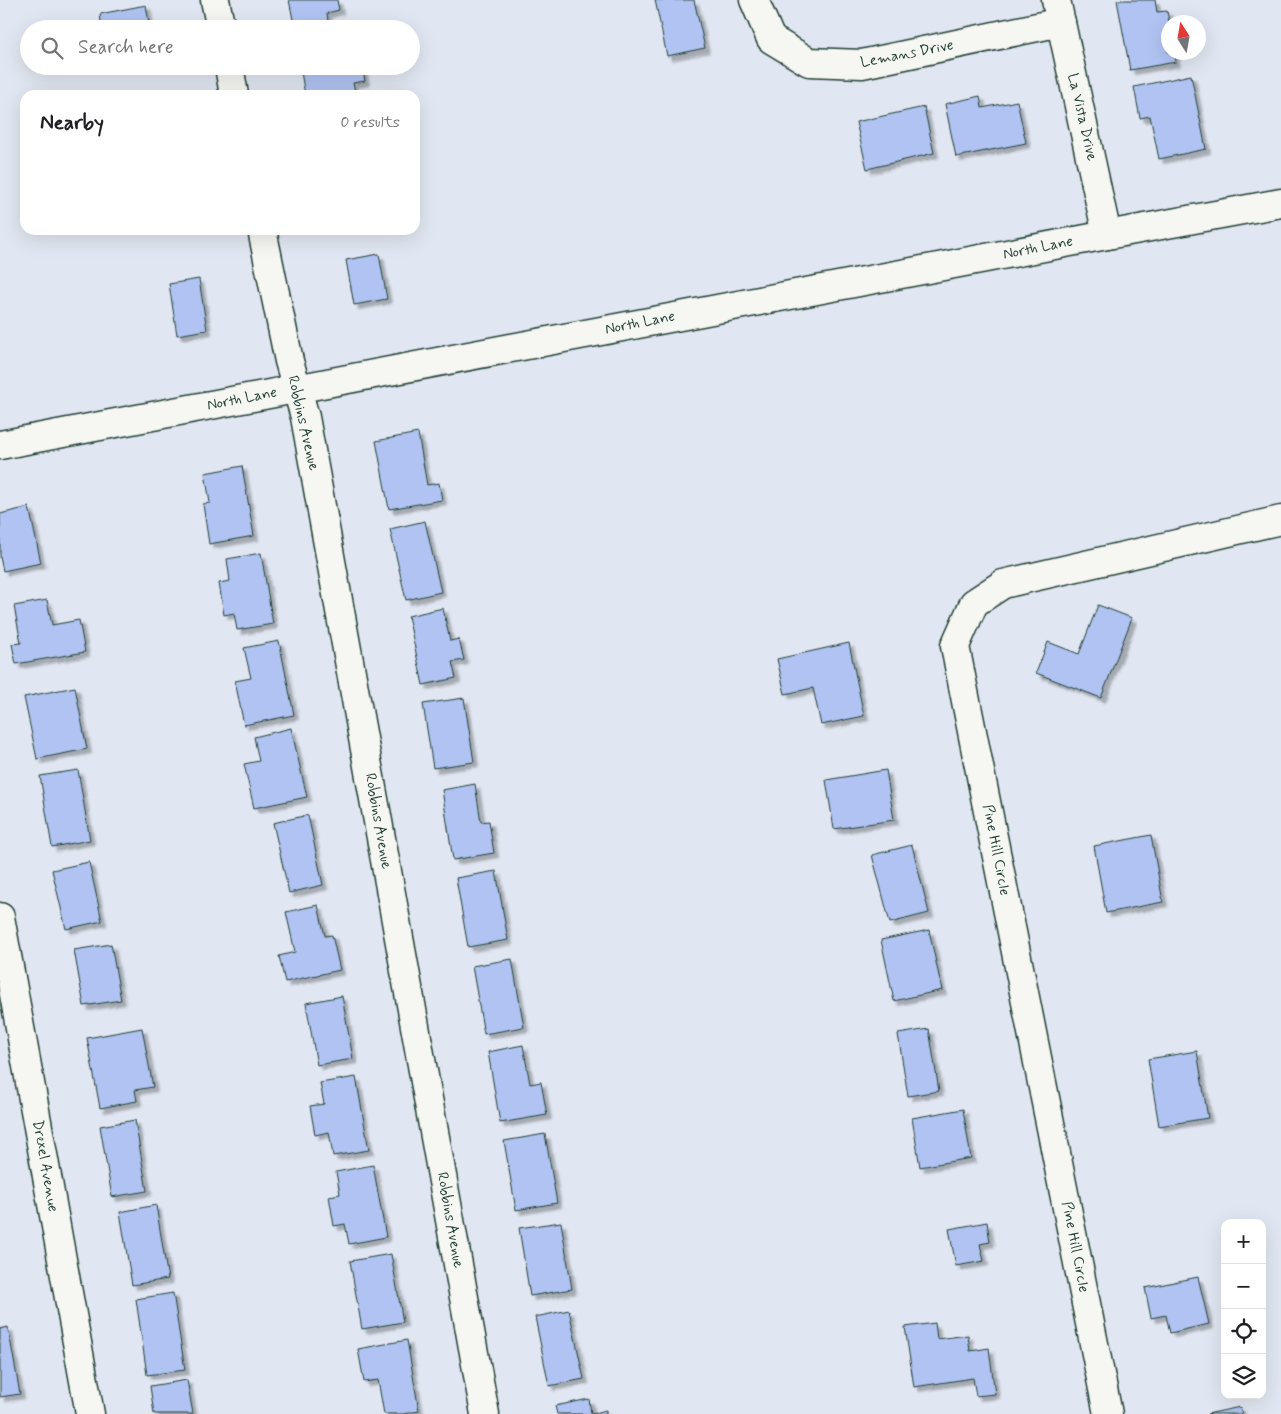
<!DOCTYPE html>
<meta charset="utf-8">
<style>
:root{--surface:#fff;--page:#f2f2f2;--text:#202124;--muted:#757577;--line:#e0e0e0}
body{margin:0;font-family:Mynerve,sans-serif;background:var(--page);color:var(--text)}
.controls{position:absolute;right:15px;bottom:15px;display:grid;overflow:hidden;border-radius:10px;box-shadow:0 5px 20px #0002}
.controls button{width:45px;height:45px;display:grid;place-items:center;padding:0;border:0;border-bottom:1px solid var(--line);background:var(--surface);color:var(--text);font:25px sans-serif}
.compass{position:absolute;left:1161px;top:15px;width:45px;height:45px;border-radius:50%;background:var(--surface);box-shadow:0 5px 20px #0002;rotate:349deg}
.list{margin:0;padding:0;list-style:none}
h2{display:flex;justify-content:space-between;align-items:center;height:65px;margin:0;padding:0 20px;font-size:21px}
h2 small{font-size:16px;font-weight:400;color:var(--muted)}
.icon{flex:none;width:28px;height:28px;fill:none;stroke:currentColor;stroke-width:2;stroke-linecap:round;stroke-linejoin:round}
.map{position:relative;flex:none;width:1281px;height:1414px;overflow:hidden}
.search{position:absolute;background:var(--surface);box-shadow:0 5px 20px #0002;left:20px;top:20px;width:400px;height:55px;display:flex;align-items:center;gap:12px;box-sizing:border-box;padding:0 18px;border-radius:28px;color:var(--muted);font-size:19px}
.panel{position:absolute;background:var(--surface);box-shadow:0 5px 20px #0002;left:20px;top:90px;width:400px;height:145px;border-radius:15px}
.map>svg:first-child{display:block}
</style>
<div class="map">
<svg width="1281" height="1414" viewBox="0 0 1281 1414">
<defs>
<filter id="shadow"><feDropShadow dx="4.5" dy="4.5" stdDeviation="1" flood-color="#0004"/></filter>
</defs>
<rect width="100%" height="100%" fill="#e1e7f2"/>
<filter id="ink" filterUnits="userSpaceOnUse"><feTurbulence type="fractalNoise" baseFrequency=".02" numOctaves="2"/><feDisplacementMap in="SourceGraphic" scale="10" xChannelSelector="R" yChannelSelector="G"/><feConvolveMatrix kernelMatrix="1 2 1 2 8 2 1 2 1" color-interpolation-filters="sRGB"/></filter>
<g filter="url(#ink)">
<g fill="#b0c3f2" stroke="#1f3d34" filter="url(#shadow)">
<path d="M289,0H337L339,10L327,13L329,29H295Z"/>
<path d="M655,0H694L705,48L667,56Z"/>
<path d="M1117,0H1155L1157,12L1167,11L1169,22L1168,52H1174L1176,62L1130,70Z"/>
<path d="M146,5L150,29H102L100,14Z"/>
<path d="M327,66H362L365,81L353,83L356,95H305L301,72Z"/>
<path d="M1191,75L1206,149L1159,159L1150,116L1140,118L1134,87Z"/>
<path d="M980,96L982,108L1017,101L1026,143L956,157L945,104Z"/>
<path d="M924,107L934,153L867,169L856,122Z"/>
<path d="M379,254L387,299L354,305L346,260Z"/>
<path d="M199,279L207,330L177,335L169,284Z"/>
<path d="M418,433L427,485L439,483L442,500L389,509L376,441Z"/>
<path d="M242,466L254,536L209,544L203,504L210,503L205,473Z"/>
<path d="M29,507L41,563L3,571L0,557V514Z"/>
<path d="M425,521L441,592L406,600L390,529Z"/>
<path d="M261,553L273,624L237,630L234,613L224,615L219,583L230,581L227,559Z"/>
<path d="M47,600L52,625L79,620L85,652L16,664L12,644L21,643L14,606Z"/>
<path d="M1098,605L1132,618L1101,698L1036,673L1048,642L1079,654Z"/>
<path d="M443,608L450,641L459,639L464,660L452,662L456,678L423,685L408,616Z"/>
<path d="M279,641L294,715L244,725L235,681L251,678L244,648Z"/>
<path d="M849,643L864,716L821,725L813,688L785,694L777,659Z"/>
<path d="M75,687L87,749L37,759L24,697Z"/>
<path d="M464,698L474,762L433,768L423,704Z"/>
<path d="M291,728L307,797L254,808L244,764L259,761L254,737Z"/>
<path d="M78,770L90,840L52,847L40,776Z"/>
<path d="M886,770L894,820L834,829L826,780Z"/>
<path d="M475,784L481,822L489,821L494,853L453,860L442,790Z"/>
<path d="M308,815L323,885L289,893L273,823Z"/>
<path d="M1151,835L1163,902L1106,913L1094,846Z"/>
<path d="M912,845L929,913L890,923L872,855Z"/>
<path d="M89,862L102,921L66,929L52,870Z"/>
<path d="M496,871L508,940L468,947L456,878Z"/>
<path d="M318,905L325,936L332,935L340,970L285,982L279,956L295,952L286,912Z"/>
<path d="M929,930L942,990L894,1001L881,940Z"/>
<path d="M111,944L121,1000L84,1006L74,950Z"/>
<path d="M512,959L524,1027L484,1034L472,966Z"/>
<path d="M342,996L353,1059L317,1065L306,1003Z"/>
<path d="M142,1028L153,1087L135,1090L137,1101L100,1108L87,1038Z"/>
<path d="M929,1029L939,1091L908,1096L898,1034Z"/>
<path d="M523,1045L530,1084L541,1082L547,1115L500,1123L488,1052Z"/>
<path d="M1197,1051L1208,1118L1159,1126L1148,1059Z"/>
<path d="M356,1077L369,1150L333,1156L329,1132L315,1135L310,1106L324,1104L320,1083Z"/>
<path d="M963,1109L971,1158L920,1167L912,1118Z"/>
<path d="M135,1120L147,1191L112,1197L100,1126Z"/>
<path d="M545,1134L557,1203L516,1210L504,1141Z"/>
<path d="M373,1165L386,1237L349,1244L345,1224L334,1226L329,1196L340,1194L336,1172Z"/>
<path d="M156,1205L168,1279L132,1285L120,1212Z"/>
<path d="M561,1222L572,1289L530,1296L519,1228Z"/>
<path d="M987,1222L990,1242L980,1244L984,1261L956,1266L949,1229Z"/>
<path d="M391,1254L403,1322L362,1329L350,1261Z"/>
<path d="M1198,1277L1209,1324L1170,1333L1166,1315L1151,1318L1145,1288Z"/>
<path d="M173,1293L185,1370L147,1375L136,1299Z"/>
<path d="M569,1310L584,1379L549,1386L535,1317Z"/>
<path d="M935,1323L937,1339L968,1335L970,1351L989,1348L995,1394L976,1396L973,1378L914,1387L905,1327Z"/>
<path d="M8,1327L20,1394L0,1397V1329Z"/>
<path d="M407,1340L419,1411L403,1414H384L378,1380L364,1382L358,1349Z"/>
<path d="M187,1380L193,1414H154L150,1386Z"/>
<path d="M589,1399L591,1414L606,1410V1414H557L555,1406Z"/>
<path d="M1240,1407L1242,1414H1207Z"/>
</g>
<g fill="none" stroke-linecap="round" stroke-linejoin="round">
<defs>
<g id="street">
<path d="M215,0L221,29"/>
<path d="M754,0L771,39L809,62L862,64L1061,22"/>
<path d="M1056,0L1107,235"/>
<path d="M229,66L234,95"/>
<path d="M262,230L289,361L305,417L485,1414"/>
<path d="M0,917L90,1414"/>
<path d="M1108,1414L955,646L974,603L1003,584L1281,520"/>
</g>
<path id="secondary" d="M0,445L1107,235L1281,203"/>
</defs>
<use href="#street" stroke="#1f3d34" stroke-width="31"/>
<use href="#secondary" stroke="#1f3d34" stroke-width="31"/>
<use href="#street" stroke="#f6f6f2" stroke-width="28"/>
<use href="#secondary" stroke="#f6f6f2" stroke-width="28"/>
</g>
</g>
<g text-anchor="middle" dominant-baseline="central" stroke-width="4.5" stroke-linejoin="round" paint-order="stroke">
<g font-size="15" fill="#1f3d34" stroke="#f6f6f2">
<text transform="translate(907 54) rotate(-11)">Lemans Drive</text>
<text transform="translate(1082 117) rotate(77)">La Vista Drive</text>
<text transform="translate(1038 248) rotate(-11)">North Lane</text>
<text transform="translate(640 323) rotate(-11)">North Lane</text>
<text transform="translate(242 399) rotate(-11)">North Lane</text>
<text transform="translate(303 423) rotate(77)">Robbins Avenue</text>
<text transform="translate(378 821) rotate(80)">Robbins Avenue</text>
<text transform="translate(996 850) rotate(79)">Pine Hill Circle</text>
<text transform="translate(45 1166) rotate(80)">Drexel Avenue</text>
<text transform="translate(450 1220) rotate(80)">Robbins Avenue</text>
<text transform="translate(1075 1247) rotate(79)">Pine Hill Circle</text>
</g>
</g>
</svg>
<div class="controls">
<button>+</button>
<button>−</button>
<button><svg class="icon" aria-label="locate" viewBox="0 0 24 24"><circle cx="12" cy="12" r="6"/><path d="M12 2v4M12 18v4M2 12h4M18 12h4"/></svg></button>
<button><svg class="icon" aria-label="layers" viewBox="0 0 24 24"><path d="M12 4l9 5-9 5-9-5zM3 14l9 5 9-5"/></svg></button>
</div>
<svg class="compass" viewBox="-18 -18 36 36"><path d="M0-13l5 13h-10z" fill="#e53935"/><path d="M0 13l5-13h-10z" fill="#757577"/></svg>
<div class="search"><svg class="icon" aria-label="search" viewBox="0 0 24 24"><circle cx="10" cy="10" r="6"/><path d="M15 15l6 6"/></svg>Search here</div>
<section class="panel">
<h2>Nearby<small>0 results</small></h2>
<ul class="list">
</ul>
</section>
</div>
